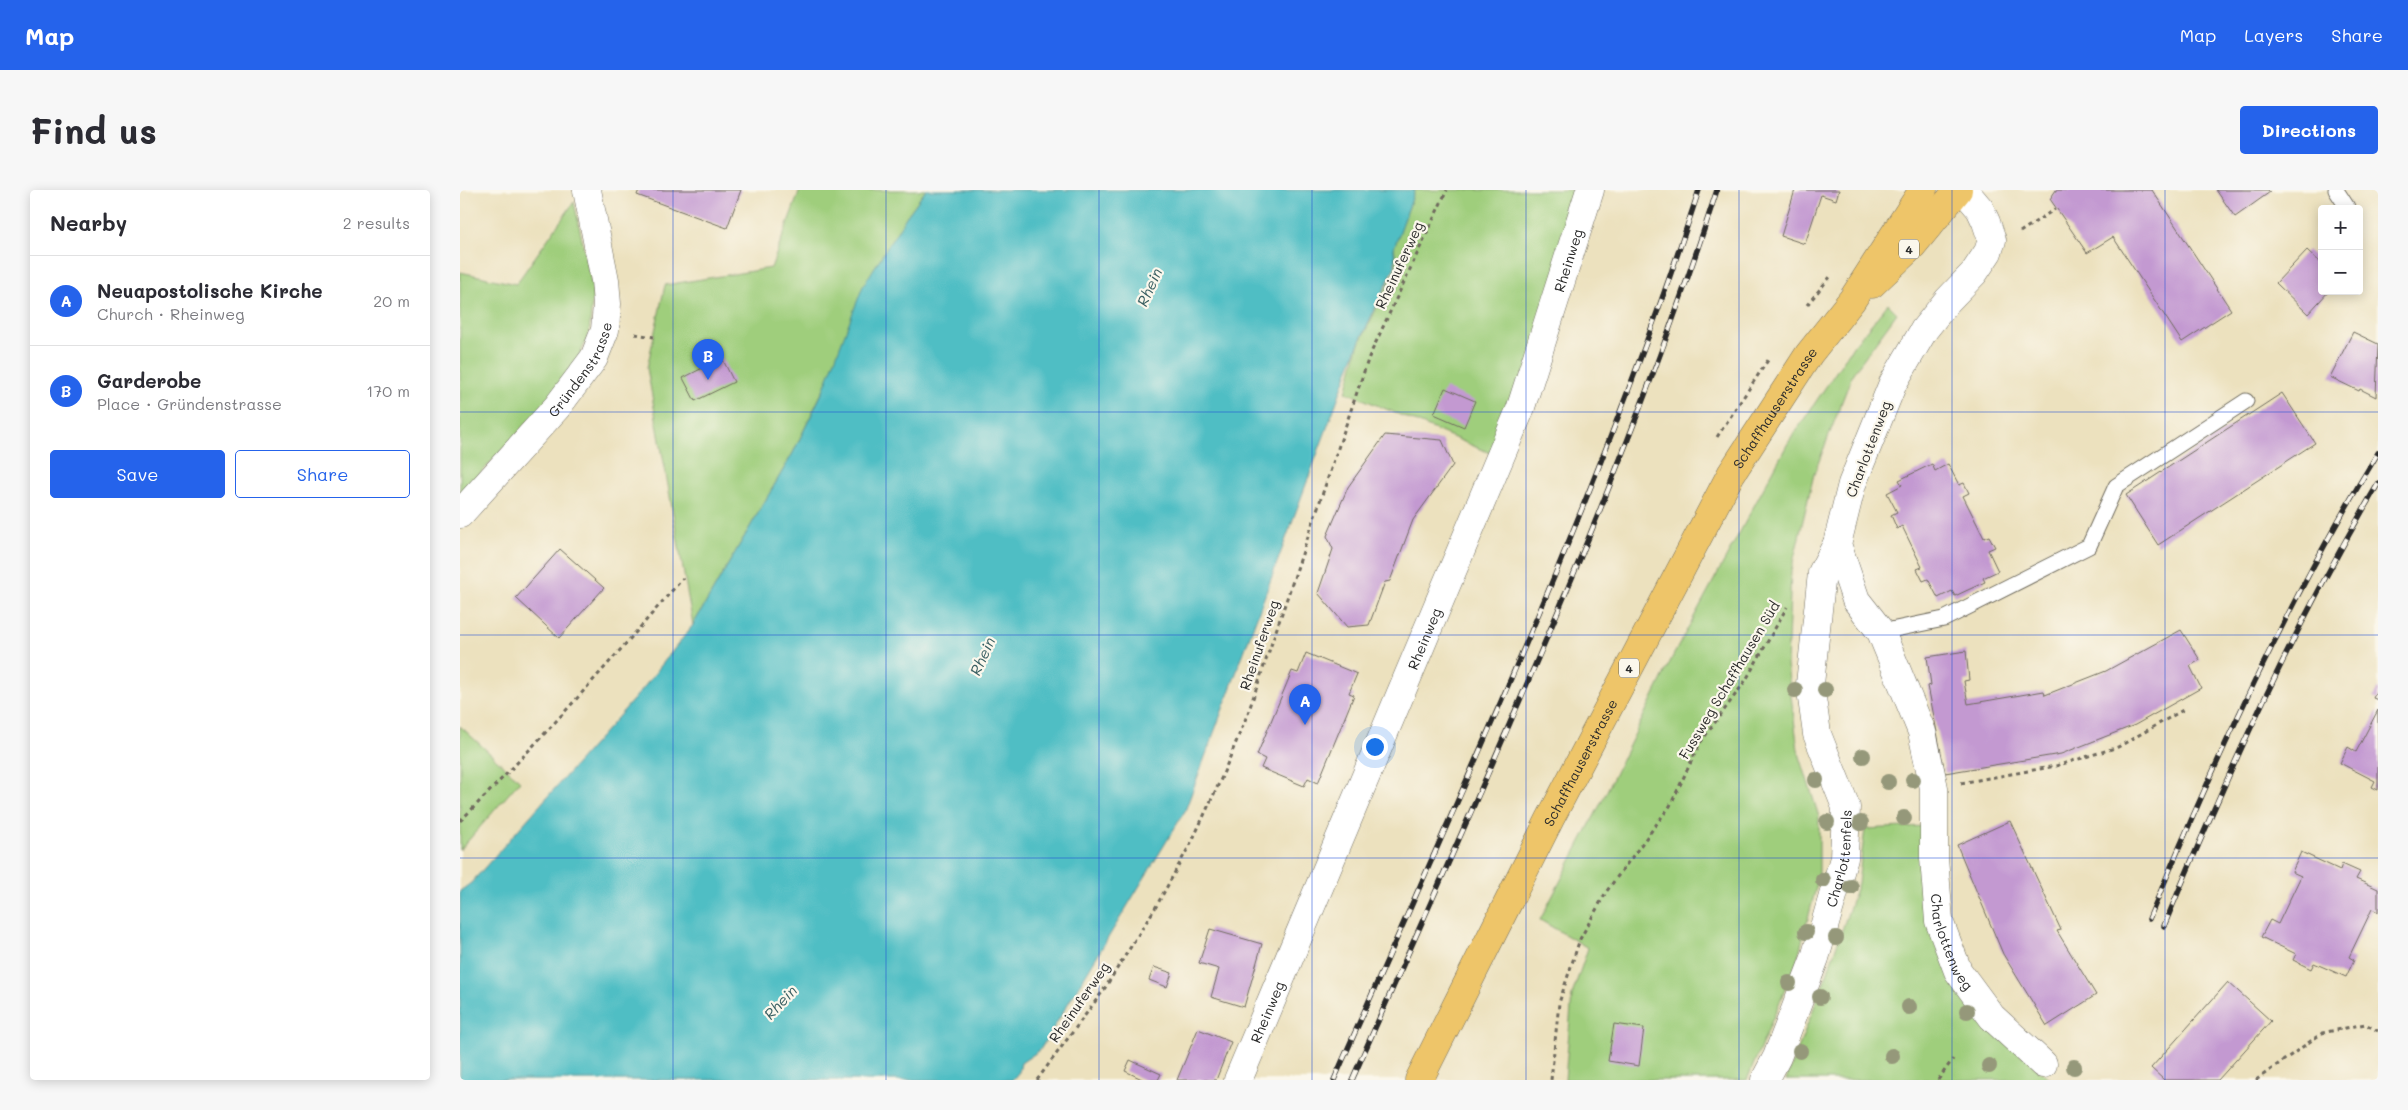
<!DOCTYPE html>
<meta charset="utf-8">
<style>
:root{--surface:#fff;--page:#f7f7f7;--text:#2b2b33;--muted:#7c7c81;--line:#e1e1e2;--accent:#2563eb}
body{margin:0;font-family:Mali,sans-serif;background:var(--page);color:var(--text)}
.controls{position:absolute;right:15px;top:15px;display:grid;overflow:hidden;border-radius:5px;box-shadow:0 2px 12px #0003}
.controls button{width:45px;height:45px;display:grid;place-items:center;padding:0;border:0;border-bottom:1px solid var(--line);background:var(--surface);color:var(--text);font:25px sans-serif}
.you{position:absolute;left:914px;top:556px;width:18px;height:18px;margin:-12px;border:4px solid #fff;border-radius:50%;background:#1a73e8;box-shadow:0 0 0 8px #1a73e833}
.badge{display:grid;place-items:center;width:32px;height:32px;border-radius:50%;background:var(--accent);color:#fff;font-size:16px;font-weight:700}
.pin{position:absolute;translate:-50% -41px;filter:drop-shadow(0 1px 2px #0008)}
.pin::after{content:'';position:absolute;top:26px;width:18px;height:15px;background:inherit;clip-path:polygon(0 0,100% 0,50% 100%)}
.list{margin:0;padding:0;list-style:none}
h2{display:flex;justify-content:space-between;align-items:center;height:65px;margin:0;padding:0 20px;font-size:21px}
h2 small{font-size:16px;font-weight:400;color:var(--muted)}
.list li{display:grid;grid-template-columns:32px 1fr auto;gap:15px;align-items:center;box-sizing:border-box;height:90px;padding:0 20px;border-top:1px solid var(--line)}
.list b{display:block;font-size:19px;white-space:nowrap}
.list p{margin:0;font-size:16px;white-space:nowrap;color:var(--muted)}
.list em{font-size:16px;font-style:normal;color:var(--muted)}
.actions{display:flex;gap:10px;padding:15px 20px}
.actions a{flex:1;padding:11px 0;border:1px solid var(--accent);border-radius:5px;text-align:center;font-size:18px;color:var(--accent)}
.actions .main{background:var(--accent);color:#fff}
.map{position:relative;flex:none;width:1918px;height:890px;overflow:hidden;border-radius:5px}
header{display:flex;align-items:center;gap:30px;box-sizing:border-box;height:70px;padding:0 25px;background:var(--accent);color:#fff}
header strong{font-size:24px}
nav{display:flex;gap:28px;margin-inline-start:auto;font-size:18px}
.intro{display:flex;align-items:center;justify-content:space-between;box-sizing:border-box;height:120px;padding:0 30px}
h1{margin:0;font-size:35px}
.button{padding:12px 22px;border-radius:5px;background:var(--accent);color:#fff;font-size:18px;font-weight:700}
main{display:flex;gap:30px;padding:0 30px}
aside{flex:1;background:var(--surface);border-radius:5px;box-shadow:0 2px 12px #0003}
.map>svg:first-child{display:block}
</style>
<header>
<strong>Map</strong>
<nav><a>Map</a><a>Layers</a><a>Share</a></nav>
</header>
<div class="intro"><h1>Find us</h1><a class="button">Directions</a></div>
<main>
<aside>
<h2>Nearby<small>2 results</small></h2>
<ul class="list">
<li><span class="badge">A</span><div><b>Neuapostolische Kirche</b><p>Church · Rheinweg</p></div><em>20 m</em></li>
<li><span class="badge">B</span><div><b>Garderobe</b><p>Place · Gründenstrasse</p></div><em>170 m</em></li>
</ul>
<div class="actions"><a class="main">Save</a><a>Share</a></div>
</aside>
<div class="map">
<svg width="1918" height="890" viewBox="0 0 1918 890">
<rect width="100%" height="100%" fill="#fbf7ec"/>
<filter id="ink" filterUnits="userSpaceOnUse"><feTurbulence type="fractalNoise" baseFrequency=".02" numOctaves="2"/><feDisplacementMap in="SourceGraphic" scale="10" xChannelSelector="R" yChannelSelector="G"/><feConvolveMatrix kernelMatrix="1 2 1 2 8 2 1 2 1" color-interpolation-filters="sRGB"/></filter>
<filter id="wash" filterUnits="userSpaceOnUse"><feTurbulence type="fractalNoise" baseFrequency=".0096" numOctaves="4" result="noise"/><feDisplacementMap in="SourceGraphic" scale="20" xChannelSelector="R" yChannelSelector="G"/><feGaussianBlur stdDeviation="1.12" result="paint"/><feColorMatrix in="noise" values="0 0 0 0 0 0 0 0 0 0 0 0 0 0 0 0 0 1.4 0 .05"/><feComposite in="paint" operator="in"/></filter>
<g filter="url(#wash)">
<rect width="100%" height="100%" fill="#ece1be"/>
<g fill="#9fce7c" stroke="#657c54">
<path d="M340,0H466L446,27L333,263L233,435L187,178L205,95L311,78Z"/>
<path d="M955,0H1142L1044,269L886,202L898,156L937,77L934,57Z"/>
<path d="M114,12L133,101L129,144L118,169L101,196L0,306V82L56,94Z"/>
<path d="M1428,114L1437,123L1393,183L1354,284L1331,381L1327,475L1338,560L1359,627V686L1337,771L1287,890H1105L1112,805L1128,758L1080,730L1140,615L1214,464L1328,253L1394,155Z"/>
<path d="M0,536L60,591L0,660Z"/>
<path d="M1465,636L1507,814L1591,890H1326L1367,784L1398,693L1405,639Z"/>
</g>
<path fill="#4fbec4" stroke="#3d7478" d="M466,0H955L934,58L935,76L897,157L725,621L580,860L561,873L559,882L552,890H0V701L11,693L181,501L233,435L333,263L363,201L403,96L446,27Z"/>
<g id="blocks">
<g fill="#c399d1">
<path d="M179,0H281L267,38L177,5Z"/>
<path d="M1335,0H1379L1376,10L1361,5L1345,54L1321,46Z"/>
<path d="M1596,0H1692L1771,120L1722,152L1653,47L1627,63L1590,9Z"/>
<path d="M1756,0H1808L1810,2L1775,27Z"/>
<path d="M1847,60L1862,74V101H1869L1848,124L1816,93Z"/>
<path d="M1893,142L1918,154L1916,207L1900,199L1899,201L1870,187Z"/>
<path d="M262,168L274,192L235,211L223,188Z"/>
<path d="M985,198L1015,211L1004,237L974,224Z"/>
<path d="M1822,203L1855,253L1698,355L1666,305Z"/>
<path d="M925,245L982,250L993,275L953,330L930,391L925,392L909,435L887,437L858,403L873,359L867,346L888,297Z"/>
<path d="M1472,274L1475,281L1488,274L1499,295L1504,293L1509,303L1503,306L1524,348L1529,346L1535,357L1528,360L1538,381L1523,388L1525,392L1495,406L1492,401L1478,408L1468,389L1463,391L1457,379L1462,377L1442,336L1437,339L1431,325L1437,322L1427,303L1442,295L1439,290Z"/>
<path d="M100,359L144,398L99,448L56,408Z"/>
<path d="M1721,440L1740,470L1730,476L1741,498L1675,535L1601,564L1485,583L1468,496L1471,495L1467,467L1506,461L1509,490L1504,491L1508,514L1584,501L1585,505L1646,481Z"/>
<path d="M846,463L897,484L889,503L894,505L858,593L848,588L844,596L801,578L805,569L797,565L832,481L838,483Z"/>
<path d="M1918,498V510L1913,508Z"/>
<path d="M1918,520V600L1912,597L1915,591L1880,573L1888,557L1896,562Z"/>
<path d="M1550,631L1601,740L1597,741L1636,805L1587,836L1543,764L1497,655Z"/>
<path d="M1841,662L1880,680L1882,674L1900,682L1896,689L1918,699V722L1912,719L1889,767L1894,770L1886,787L1854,773L1851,779L1833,770L1836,764L1801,747L1810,730L1818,734L1841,686L1832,682Z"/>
<path d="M750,739L802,754L784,817L751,807L759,779L739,773Z"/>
<path d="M694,777L712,783L707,797L689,790Z"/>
<path d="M1768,792L1811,831L1758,890H1704L1691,878Z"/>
<path d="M1154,834L1184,838L1179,876L1148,871Z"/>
<path d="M738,839L771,852L756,890H717Z"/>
<path d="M670,870L701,884L698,890H684L665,881Z"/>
</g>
</g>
</g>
<g filter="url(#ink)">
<use href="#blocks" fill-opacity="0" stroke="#6f6b5e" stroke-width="1"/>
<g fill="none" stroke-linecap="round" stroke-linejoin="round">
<defs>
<g id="lane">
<path d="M1876,0L1887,17"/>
<path d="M1421,442L1484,429L1629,356L1656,296L1786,211"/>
</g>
<g id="street">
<path id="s1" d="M1504,0L1520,19L1526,32L1532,50L1528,62L1514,83L1488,110L1464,140L1433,193L1392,294L1377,354L1396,410L1421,442L1462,542L1474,598V668L1479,731L1498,781L1532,827L1583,874"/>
<path id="s2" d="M0,324L97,217L134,168L145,140L147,114L145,90L127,0"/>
<path id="s3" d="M778,890L1060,220L1130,0"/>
<path id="s4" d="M1305,890L1317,867L1355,768L1384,668L1386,617L1357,544L1350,494L1362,383L1377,354"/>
</g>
<g id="primary">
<path d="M1412,94L1452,56L1498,0"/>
<path id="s5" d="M959,890L1090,629L1271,284L1349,164L1392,110L1463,0"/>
</g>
</defs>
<use href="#lane" stroke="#6f6b5e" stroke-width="17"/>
<use href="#street" stroke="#6f6b5e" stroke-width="29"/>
<use href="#primary" stroke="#6f6b5e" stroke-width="29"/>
<g stroke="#6f6b5e" stroke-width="3" stroke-dasharray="4 4" stroke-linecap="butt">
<path d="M1560,42L1595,19"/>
<path d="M1347,115L1370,87"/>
<path d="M175,144L194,147"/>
<path d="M1257,247L1310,167"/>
<path d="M1501,593L1596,576L1658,557L1723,520"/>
<path d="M0,631C79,553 151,471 223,388"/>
<path d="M577,890L643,801L697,715L733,649L761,589L788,523L909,167L987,0"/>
<path d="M1091,890L1099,813L1120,749L1146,702L1210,616L1240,553L1286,490L1327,417"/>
<path d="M1478,890L1493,869"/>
<path d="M1796,890L1862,843L1905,834L1918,841"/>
</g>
<use href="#lane" stroke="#fff" stroke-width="15"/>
<use href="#street" stroke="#fff" stroke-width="28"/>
<use href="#primary" stroke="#eec569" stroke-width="28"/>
<defs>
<g id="rail">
<path d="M1689,729C1756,569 1827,412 1918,263"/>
<path d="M1704,736C1767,585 1834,436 1918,294"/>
<path d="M874,890C1003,597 1140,305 1239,0"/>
<path d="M892,890C1021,597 1159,305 1257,0"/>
</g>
</defs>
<use href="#rail" stroke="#2b2b2b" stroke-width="5.5"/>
<use href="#rail" stroke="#fbf7ec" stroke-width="4" stroke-dasharray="11" stroke-linecap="butt"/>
</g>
<g fill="#95987a">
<circle cx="1335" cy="500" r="8"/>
<circle cx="1365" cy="500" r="8"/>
<circle cx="1403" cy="566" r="8"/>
<circle cx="1356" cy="590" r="8"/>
<circle cx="1453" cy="590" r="8"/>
<circle cx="1428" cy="592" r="8"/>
<circle cx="1444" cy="628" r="8"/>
<circle cx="1367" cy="632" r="8"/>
<circle cx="1401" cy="633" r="8"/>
<circle cx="1363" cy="690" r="8"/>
<circle cx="1391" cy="697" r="8"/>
<circle cx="1346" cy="742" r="8"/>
<circle cx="1376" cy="748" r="8"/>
<circle cx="1329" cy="793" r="8"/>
<circle cx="1360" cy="807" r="8"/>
<circle cx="1449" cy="817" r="8"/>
<circle cx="1507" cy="821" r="8"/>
<circle cx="1340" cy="861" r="8"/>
<circle cx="1432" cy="866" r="8"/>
<circle cx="1529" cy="876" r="8"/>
<circle cx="1614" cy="877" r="8"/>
</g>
</g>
<path fill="none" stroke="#1d4ed8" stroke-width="1" stroke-opacity="0.55" d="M213,0V890M426,0V890M639,0V890M852,0V890M1066,0V890M1279,0V890M1492,0V890M1705,0V890M0,222H1918M0,445H1918M0,668H1918"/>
<g text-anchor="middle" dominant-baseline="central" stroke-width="4.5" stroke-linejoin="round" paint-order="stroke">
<g fill="#fbf7ec" stroke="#696865" stroke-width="1">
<rect x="1439" y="49.5" width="20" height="19" rx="4"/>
<rect x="1159" y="468.5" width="20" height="19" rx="4"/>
</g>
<g font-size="12" font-weight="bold" fill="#2b2b2b">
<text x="1449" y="59">4</text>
<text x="1169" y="478">4</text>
</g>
<g font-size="14" fill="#2b2b2b" stroke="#fbf7ec">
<text stroke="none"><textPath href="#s3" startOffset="884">Rheinweg</textPath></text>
<text transform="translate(939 75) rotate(-65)">Rheinuferweg</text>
<text stroke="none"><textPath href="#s2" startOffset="189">Gründenstrasse</textPath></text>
<text stroke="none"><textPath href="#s5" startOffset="761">Schaffhauserstrasse</textPath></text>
<text transform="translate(1408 259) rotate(-69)">Charlottenweg</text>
<text stroke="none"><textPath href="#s3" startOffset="479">Rheinweg</textPath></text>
<text transform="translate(799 455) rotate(-71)">Rheinuferweg</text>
<text transform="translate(1269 490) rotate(-59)">Fussweg Schaffhausen Süd</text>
<text stroke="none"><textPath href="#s5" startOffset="356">Schaffhauserstrasse</textPath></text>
<text stroke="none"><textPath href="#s4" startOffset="235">Charlottenfels</textPath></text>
<text stroke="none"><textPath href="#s1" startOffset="826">Charlottenweg</textPath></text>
<text transform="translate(619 812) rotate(-55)">Rheinuferweg</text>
<text stroke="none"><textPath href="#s3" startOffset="74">Rheinweg</textPath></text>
</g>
<g font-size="15" font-style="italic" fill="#385e61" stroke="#fbf7ec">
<text transform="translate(689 97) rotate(-66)">Rhein</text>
<text transform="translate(522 466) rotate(-66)">Rhein</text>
<text transform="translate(320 812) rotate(-47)">Rhein</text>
</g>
</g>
</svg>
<div class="controls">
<button>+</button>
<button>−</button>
</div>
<div class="you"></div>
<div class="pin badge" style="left:845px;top:535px">A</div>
<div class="pin badge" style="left:248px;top:190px">B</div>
</div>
</main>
